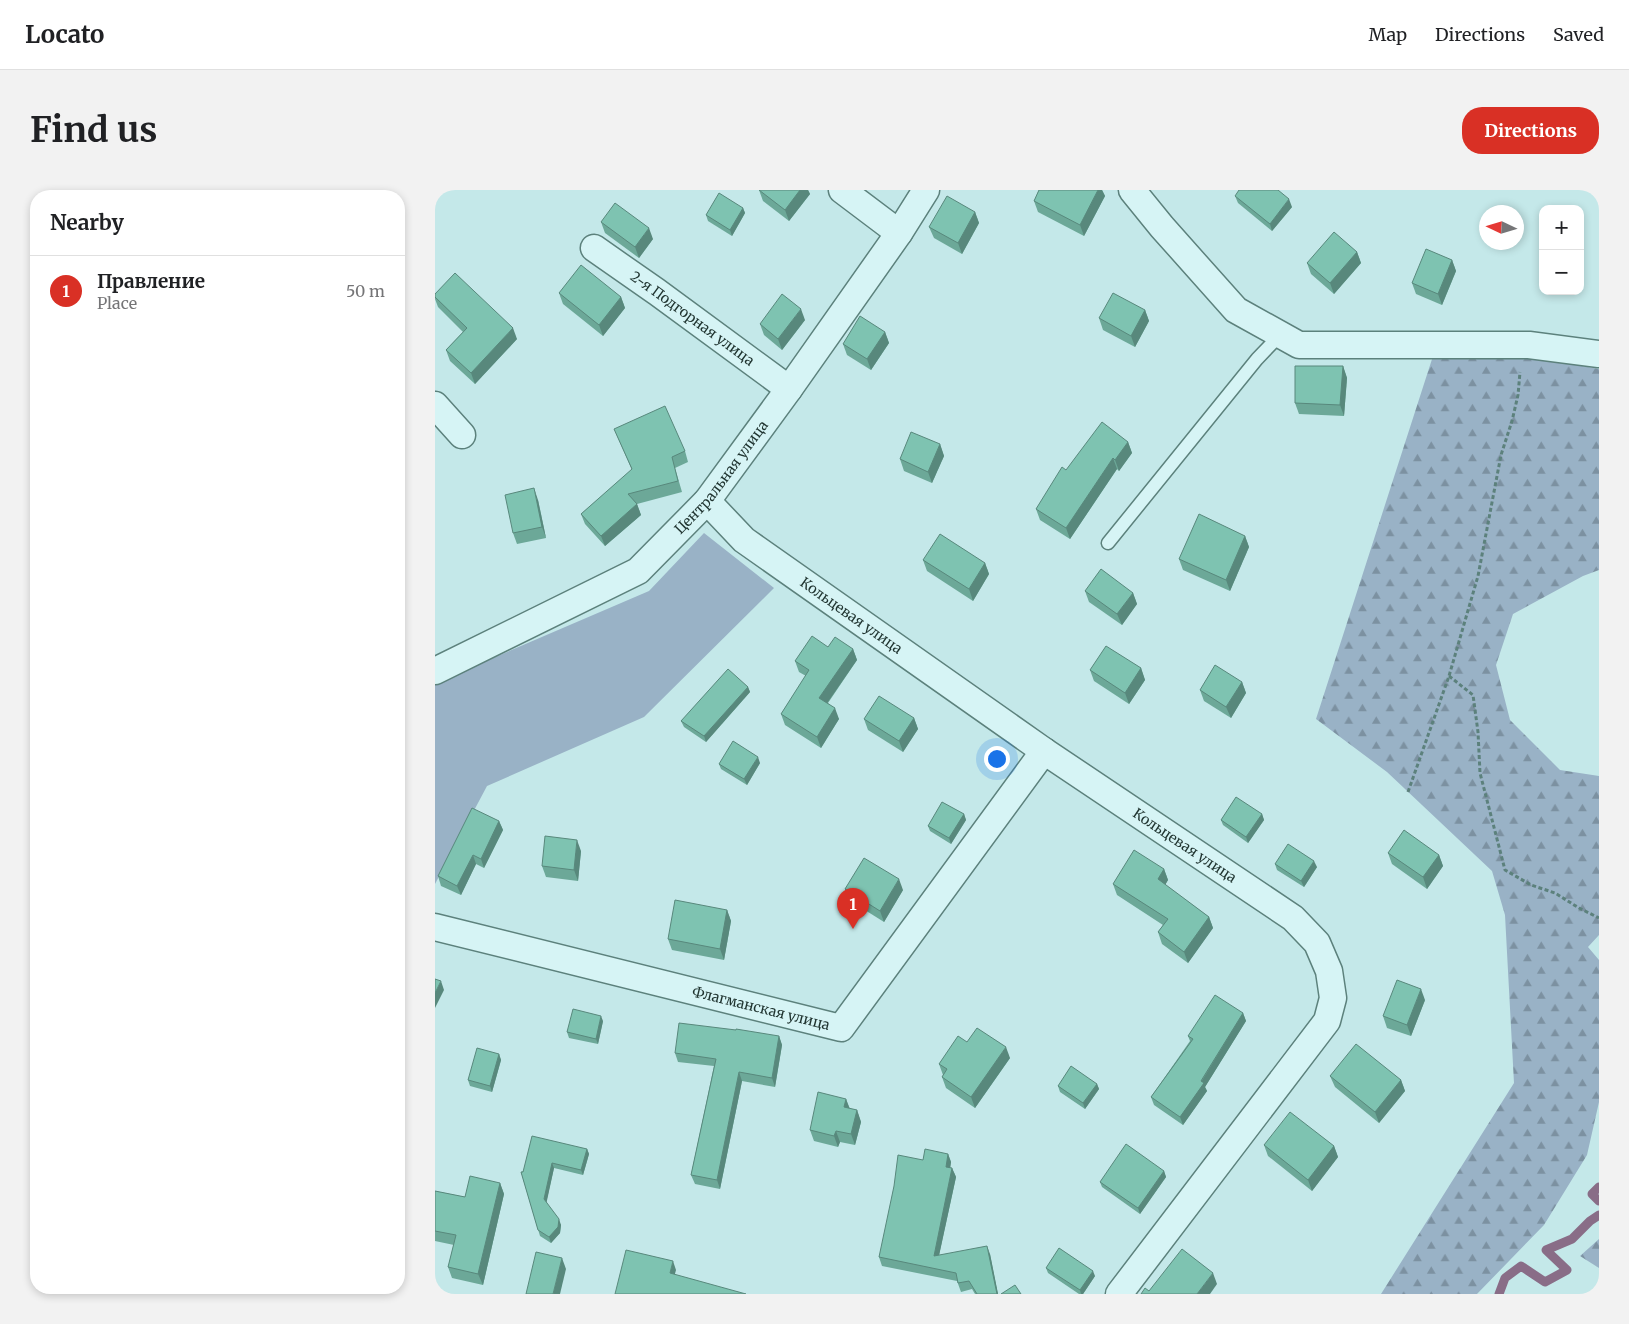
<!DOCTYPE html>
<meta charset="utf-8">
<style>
:root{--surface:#fff;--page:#f2f2f2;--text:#202124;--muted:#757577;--line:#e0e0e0;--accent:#d93025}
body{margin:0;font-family:Merriweather,serif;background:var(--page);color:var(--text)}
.controls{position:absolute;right:15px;top:15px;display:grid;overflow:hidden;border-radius:10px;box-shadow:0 2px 8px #0003}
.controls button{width:45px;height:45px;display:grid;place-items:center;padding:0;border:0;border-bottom:1px solid var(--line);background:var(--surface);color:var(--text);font:25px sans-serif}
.compass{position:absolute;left:1044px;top:15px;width:45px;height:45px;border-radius:50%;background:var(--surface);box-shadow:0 2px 8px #0003;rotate:274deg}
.you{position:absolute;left:561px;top:568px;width:18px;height:18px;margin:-12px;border:4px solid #fff;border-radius:50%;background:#1a73e8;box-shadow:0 0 0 8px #1a73e833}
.badge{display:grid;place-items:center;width:32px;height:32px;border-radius:50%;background:var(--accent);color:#fff;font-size:16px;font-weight:700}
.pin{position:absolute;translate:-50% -41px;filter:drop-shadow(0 1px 2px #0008)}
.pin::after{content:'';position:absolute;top:26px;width:18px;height:15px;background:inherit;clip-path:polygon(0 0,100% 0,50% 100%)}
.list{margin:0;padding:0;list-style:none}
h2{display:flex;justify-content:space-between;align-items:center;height:65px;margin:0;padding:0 20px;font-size:21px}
h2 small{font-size:16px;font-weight:400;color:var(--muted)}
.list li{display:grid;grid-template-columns:32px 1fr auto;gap:15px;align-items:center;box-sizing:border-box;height:70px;padding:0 20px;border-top:1px solid var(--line)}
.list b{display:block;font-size:19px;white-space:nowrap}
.list p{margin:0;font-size:16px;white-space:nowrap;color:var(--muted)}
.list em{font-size:16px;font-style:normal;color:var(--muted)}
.map{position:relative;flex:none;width:1164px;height:1104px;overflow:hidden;border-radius:20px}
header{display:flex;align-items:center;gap:30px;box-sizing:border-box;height:70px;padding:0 25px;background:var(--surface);border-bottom:1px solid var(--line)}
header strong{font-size:24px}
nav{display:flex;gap:28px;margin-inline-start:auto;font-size:18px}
.intro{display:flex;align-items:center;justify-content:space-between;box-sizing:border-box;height:120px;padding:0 30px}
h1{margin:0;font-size:35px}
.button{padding:12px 22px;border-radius:20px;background:var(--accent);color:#fff;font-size:18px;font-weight:700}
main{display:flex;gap:30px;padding:0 30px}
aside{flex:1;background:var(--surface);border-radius:20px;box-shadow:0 2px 8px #0003}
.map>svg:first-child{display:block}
</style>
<header>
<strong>Locato</strong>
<nav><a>Map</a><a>Directions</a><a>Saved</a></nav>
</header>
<div class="intro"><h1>Find us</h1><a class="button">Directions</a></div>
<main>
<aside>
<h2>Nearby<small></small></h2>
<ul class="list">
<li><span class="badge">1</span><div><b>Правление</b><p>Place</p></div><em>50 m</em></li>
</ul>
</aside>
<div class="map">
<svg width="1164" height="1104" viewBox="0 0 1164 1104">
<defs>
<pattern id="forest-firs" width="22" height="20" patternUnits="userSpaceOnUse" patternTransform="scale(1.25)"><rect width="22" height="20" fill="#99b2c6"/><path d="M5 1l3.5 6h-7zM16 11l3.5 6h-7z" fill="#7c91a1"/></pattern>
</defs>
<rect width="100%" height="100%" fill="#c4e8e9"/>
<g fill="url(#forest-firs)">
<path d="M998,166L1108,169L1164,179V380L1148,386L1078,424L1061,475L1075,530L1125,580L1164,586V745L1153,757L1164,770V912L1152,965L1109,1035L1042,1104H946L1079,893L1070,725L1057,681L952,582L881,529Z"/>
<path d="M1164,1049V1078L1145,1066Z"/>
</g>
<path fill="#99b2c6" d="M269,343L339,398L209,527L52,596L0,694V495L2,492L214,401Z"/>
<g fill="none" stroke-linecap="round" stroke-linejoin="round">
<g stroke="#896d87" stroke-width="9">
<path d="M1164,997L1157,1004L1164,1011"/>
<path d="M1064,1104L1070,1088L1086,1076L1110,1092L1132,1080L1111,1060L1137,1049L1155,1031L1164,1025"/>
</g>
<defs>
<path id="lane" d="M673,353L822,169L845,145"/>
<g id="street">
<path d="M407,0L464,43"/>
<path d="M697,0L727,37L801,120L864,155H1094L1164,164"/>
<path id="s1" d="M159,58L222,102L354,199"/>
<path d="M0,215L27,245"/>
<path id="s2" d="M272,311L309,350L609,561L858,728L882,753L894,781L898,808L892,831L684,1104"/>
<path id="s3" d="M0,481L203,381L272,311L354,199L464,43L491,0"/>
<path id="s4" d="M0,737L406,838L609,561"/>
</g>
</defs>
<use href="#lane" stroke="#5c817c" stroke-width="15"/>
<use href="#street" stroke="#5c817c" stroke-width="29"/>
<g stroke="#5c817c" stroke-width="3" stroke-dasharray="4 2.5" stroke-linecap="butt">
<path d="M1014,486L1038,505L1043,542L1045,583L1070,680L1096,695L1120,703L1144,718L1164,728"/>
<path d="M973,602L1014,486L1043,386L1066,265L1077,231L1083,205L1085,182"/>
</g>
<use href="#lane" stroke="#d6f4f5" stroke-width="12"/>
<use href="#street" stroke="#d6f4f5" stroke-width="26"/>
</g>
<g fill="#6ca898">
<path d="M324,0H373L375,4L354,31L328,11Z"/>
<path d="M604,0H667L670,6L649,46L603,22L599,11Z"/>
<path d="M800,6L857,17L837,41L803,13Z"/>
<path d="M308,18L310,23L297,46L273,31L271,25Z"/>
<path d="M540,22L544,33L527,64L499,48L494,37Z"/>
<path d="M166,32L218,49L204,68L170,43Z"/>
<path d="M922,62L926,73L899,104L876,84L872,73Z"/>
<path d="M1017,70L1021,81L1007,115L981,104L977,93Z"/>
<path d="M124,103L186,107L190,118L168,146L128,114Z"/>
<path d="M0,104L82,149L40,194L15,171L11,160L28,142L3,117L0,109Z"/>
<path d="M710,120L714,131L700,157L668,140L664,128Z"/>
<path d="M370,130L347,160L329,145L325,134Z"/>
<path d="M450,142L454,153L436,180L412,165L408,154Z"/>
<path d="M908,176L912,188L909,226L864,224L860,213Z"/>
<path d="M179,239L250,261L253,272L240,278L247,302L202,314L206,325L170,356L150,334L146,324L197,280Z"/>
<path d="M693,252L697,263L684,281L682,279L635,349L605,330L601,319L631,280Z"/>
<path d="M505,254L509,266L497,293L469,281L465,269Z"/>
<path d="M103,310L111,348L82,354L78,343Z"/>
<path d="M810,346L814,357L795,401L748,380L744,369Z"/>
<path d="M488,370L550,373L554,384L538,411L492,381Z"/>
<path d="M650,401L698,403L702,414L687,435L654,412Z"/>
<path d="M393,457L418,459L422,470L393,513L404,529L386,558L350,535L346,524L371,486L364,482L360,471Z"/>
<path d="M706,478L710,490L694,514L659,491L655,480Z"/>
<path d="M807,492L811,503L796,528L769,511L765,500Z"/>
<path d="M313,497L315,502L271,552L249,537L246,531Z"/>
<path d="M479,528L483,539L468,562L433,540L429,529Z"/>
<path d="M325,573L312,595L286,579L284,574Z"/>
<path d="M529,624L531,630L516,654L495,641L493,636Z"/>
<path d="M827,624L829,630L813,653L788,635L786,630Z"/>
<path d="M64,631L68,640L49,678L41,674L26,705L6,696L3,686Z"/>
<path d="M146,661L143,691L111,687L107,676Z"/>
<path d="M953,663L1004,665L1008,676L992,699L957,674Z"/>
<path d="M840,674L882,677L869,697L842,680Z"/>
<path d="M729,679L733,690L730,695L774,727L778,738L753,773L727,754L723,742L728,735L682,705L678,694Z"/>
<path d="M410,699L468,700L449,732L414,710Z"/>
<path d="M292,720L296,731L289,770L237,760L233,749Z"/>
<path d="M990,810L976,846L952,838L948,826Z"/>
<path d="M808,823L811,831L770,897L772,901L748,935L719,915L716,907L755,851L753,846Z"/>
<path d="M168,831L163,854L134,848L132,842Z"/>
<path d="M344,846L347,855L340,897L307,891L285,999L260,994L256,985L279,876L243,872L240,863Z"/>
<path d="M532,852L575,868L540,918L511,898L507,887L508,885L504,874Z"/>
<path d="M64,864L66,870L57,902L35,896L33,890Z"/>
<path d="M895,886L966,890L970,901L944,933L900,897Z"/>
<path d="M662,894L664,899L650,919L625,902L623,896Z"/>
<path d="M411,909L415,919L422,920L426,932L420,955L405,952L403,957L379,951L375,940Z"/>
<path d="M829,955L899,956L903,967L877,1001L833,966Z"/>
<path d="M152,959L154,964L148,985L119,978L111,1013L126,1035L125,1043L116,1053L105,1046L86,982Z"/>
<path d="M513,964L516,972L515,978H517L521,987L504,1065L555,1064L563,1104H540L537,1099L526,1102L522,1091L447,1076L444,1067L488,970Z"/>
<path d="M729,981L731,987L705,1024L667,997L665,992Z"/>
<path d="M65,993L69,1004L48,1095L17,1088L13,1077L19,1055L0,1051V1001L30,1007Z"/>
<path d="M611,1078L660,1086L648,1104H644L613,1083Z"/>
</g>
<g fill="#58887c">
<path d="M365,0H373L375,4L354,31L350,20Z"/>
<path d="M663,0H667L670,6L649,46L645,35Z"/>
<path d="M854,9L857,17L837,41L835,34Z"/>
<path d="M308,18L310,23L297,46L295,40Z"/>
<path d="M540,22L544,33L527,64L523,53Z"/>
<path d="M214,38L218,49L204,68L200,57Z"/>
<path d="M922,62L926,73L899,104L895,93Z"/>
<path d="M1017,70L1021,81L1007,115L1003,104Z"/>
<path d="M186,107L190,118L168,146L164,135Z"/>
<path d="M366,119L370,130L347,160L343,149Z"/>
<path d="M710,120L714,131L700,157L696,146Z"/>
<path d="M78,138L82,149L40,194L36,183Z"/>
<path d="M450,142L454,153L436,180L432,169Z"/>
<path d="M908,176L912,188L909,226L905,215Z"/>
<path d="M693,252L697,263L684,281L680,270Z"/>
<path d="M505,254L509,266L497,293L493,282Z"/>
<path d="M678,268L682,279L635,349L631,338Z"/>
<path d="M99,298L103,310L111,348L107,337Z"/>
<path d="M202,314L206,325L170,356L166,346Z"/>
<path d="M810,346L814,357L795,401L791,390Z"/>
<path d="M550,373L554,384L538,411L534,399Z"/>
<path d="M698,403L702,414L687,435L682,424Z"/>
<path d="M418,459L422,470L388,519L384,508Z"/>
<path d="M706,478L710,490L694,514L690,503Z"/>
<path d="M807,492L811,503L796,528L791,517Z"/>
<path d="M313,497L315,502L271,552L269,546Z"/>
<path d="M400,518L404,529L386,558L382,547Z"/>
<path d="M479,528L483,539L468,562L464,551Z"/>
<path d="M323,567L325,573L312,595L309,589Z"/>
<path d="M529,624L531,630L516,654L514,648Z"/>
<path d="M827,624L829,630L813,653L811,647Z"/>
<path d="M64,631L68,640L49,678L46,669Z"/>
<path d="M142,650L146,661L143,691L139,680Z"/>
<path d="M38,665L41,674L26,705L22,696Z"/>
<path d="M1004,665L1008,676L992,699L988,687Z"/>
<path d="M879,671L882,677L869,697L866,691Z"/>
<path d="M729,679L733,690L727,700L723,689Z"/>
<path d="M464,689L468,700L449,732L445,721Z"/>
<path d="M292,720L296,731L289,770L285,759Z"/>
<path d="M774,727L778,738L753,773L749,762Z"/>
<path d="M6,791L9,800L0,818V803Z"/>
<path d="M986,799L990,810L976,846L972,835Z"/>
<path d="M808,823L811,831L770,897L772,901L748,935L745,927Z"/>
<path d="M166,826L168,831L163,854L161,849Z"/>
<path d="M344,846L347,855L340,897L337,888Z"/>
<path d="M571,857L575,868L540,918L536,907Z"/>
<path d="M64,864L66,870L57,902L55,896Z"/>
<path d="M304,882L307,891L285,999L282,990Z"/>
<path d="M966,890L970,901L944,933L940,922Z"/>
<path d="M662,894L664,899L650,919L648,913Z"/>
<path d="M411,909L415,920L409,917Z"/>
<path d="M422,920L426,932L420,955L416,944Z"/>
<path d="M401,941L405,952L403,957L399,946Z"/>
<path d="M899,956L903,967L877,1001L873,990Z"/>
<path d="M152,959L154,964L148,985L146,980Z"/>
<path d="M513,964L516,972L514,986L511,977Z"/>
<path d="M117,973L119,978L111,1015L109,1009Z"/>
<path d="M517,978L521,987L502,1075L499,1066Z"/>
<path d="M729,981L731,987L705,1024L703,1018Z"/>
<path d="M65,993L69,1004L48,1095L43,1084Z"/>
<path d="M124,1029L126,1035L125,1043L116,1053L114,1047Z"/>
<path d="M552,1056L555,1064L563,1104H562Z"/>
<path d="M127,1068L131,1079L125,1104H118Z"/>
<path d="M238,1071L241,1080L238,1091L235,1083Z"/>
<path d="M658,1081L660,1086L648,1104H646L645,1100Z"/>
<path d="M778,1083L782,1094L775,1104H762Z"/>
</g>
<g fill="#7ec3b1" stroke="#58887c">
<path d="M324,0H365L350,20Z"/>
<path d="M604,0H663L645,35L599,11Z"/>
<path d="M804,0H843L854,9L835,34L800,6Z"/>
<path d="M284,3L308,18L295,40L271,25Z"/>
<path d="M512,6L540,22L523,53L494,37Z"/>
<path d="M180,13L214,38L200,57L166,32Z"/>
<path d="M899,42L922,62L895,93L872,73Z"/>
<path d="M991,59L1017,70L1003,104L977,93Z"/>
<path d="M146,75L186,107L164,135L124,103Z"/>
<path d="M20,83L78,138L36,183L11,160L32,138L0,107V104Z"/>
<path d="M678,103L710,120L696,146L664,128Z"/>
<path d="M347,104L366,119L343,149L325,134Z"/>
<path d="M425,126L450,142L432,169L408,154Z"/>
<path d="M860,176H908L905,215L860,213Z"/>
<path d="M230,216L250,261L237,267L243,291L193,304L202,314L166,346L146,324L197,279L179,239Z"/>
<path d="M667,232L693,252L680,270L678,268L631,338L601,319L627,277L631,280Z"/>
<path d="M476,242L505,254L493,282L465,269Z"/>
<path d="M99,298L107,337L78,343L70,305Z"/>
<path d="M764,324L810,346L791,390L744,369Z"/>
<path d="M505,344L550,373L534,399L488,370Z"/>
<path d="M666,379L698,403L682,424L650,401Z"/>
<path d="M377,446L393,457L400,447L418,459L384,508L400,518L382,547L346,524L374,480L360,471Z"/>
<path d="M671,456L706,478L690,503L655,480Z"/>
<path d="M780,475L807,492L791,517L765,500Z"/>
<path d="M293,479L313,497L269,546L246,531Z"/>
<path d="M444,506L479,528L464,551L429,529Z"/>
<path d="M298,551L323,567L309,589L284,574Z"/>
<path d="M801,607L827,624L811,647L786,630Z"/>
<path d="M507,612L529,624L514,648L493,636Z"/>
<path d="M37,618L64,631L46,669L38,665L22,696L3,686Z"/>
<path d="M969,640L1004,665L988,687L953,663Z"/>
<path d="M110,646L142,650L139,680L107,676Z"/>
<path d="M853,654L879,671L866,691L840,674Z"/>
<path d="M699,660L729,679L723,689L774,727L749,762L723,742L733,729L678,694Z"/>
<path d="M429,668L464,689L445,721L410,699Z"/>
<path d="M240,710L292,720L285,759L233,749Z"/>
<path d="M0,789L6,791L0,803Z"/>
<path d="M962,790L986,799L972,835L948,826Z"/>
<path d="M780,805L808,823L766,891L769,893L745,927L716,907L758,849L753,846Z"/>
<path d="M138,819L166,826L161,849L132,842Z"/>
<path d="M244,833L301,840V839L344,846L337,888L304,882L282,990L256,985L281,869L240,863Z"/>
<path d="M542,838L571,857L536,907L507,887L512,879L504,874L523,846L532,852Z"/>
<path d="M921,854L966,890L940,922L895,886Z"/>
<path d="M42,858L64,864L55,896L33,890Z"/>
<path d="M636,876L662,894L648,913L623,896Z"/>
<path d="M383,902L411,909L409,917L422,920L416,944L401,941L399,946L375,940Z"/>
<path d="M855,922L899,956L873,990L829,955Z"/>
<path d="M97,946L152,959L146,980L117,973L109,1009L124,1029L123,1037L114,1047L103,1040L86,982H88Z"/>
<path d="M691,954L729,981L703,1018L665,992Z"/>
<path d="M490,959L513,964L511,977L517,978L499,1066L552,1056L562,1104H542L534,1091L523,1093L521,1083L444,1067L459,996L463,965L488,970Z"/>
<path d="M35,986L65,993L43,1084L13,1077L21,1045L0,1041V1001L30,1007Z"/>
<path d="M624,1058L658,1081L645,1100L611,1078Z"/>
<path d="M747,1059L778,1083L762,1104H706L710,1098L714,1101Z"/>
<path d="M191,1060L238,1071L235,1083L311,1104H180Z"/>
<path d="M101,1062L127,1068L118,1104H91Z"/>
<path d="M580,1095L586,1104H566Z"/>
</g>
<g text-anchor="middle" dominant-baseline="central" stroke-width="4" stroke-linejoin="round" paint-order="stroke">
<g font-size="14" fill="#1f332f" stroke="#d2f0f1">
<text stroke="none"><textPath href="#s1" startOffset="121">2-я Подгорная улица</textPath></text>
<text stroke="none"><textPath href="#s3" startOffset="352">Центральная улица</textPath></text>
<text stroke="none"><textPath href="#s2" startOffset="185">Кольцевая улица</textPath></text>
<text stroke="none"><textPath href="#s2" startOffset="590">Кольцевая улица</textPath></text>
<text stroke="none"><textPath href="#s4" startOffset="336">Флагманская улица</textPath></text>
</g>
</g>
</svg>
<div class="controls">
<button>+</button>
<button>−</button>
</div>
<svg class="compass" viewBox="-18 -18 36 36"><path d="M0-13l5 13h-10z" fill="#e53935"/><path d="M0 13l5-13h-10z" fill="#757577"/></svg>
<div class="you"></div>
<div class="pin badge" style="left:418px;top:739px">1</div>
</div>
</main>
